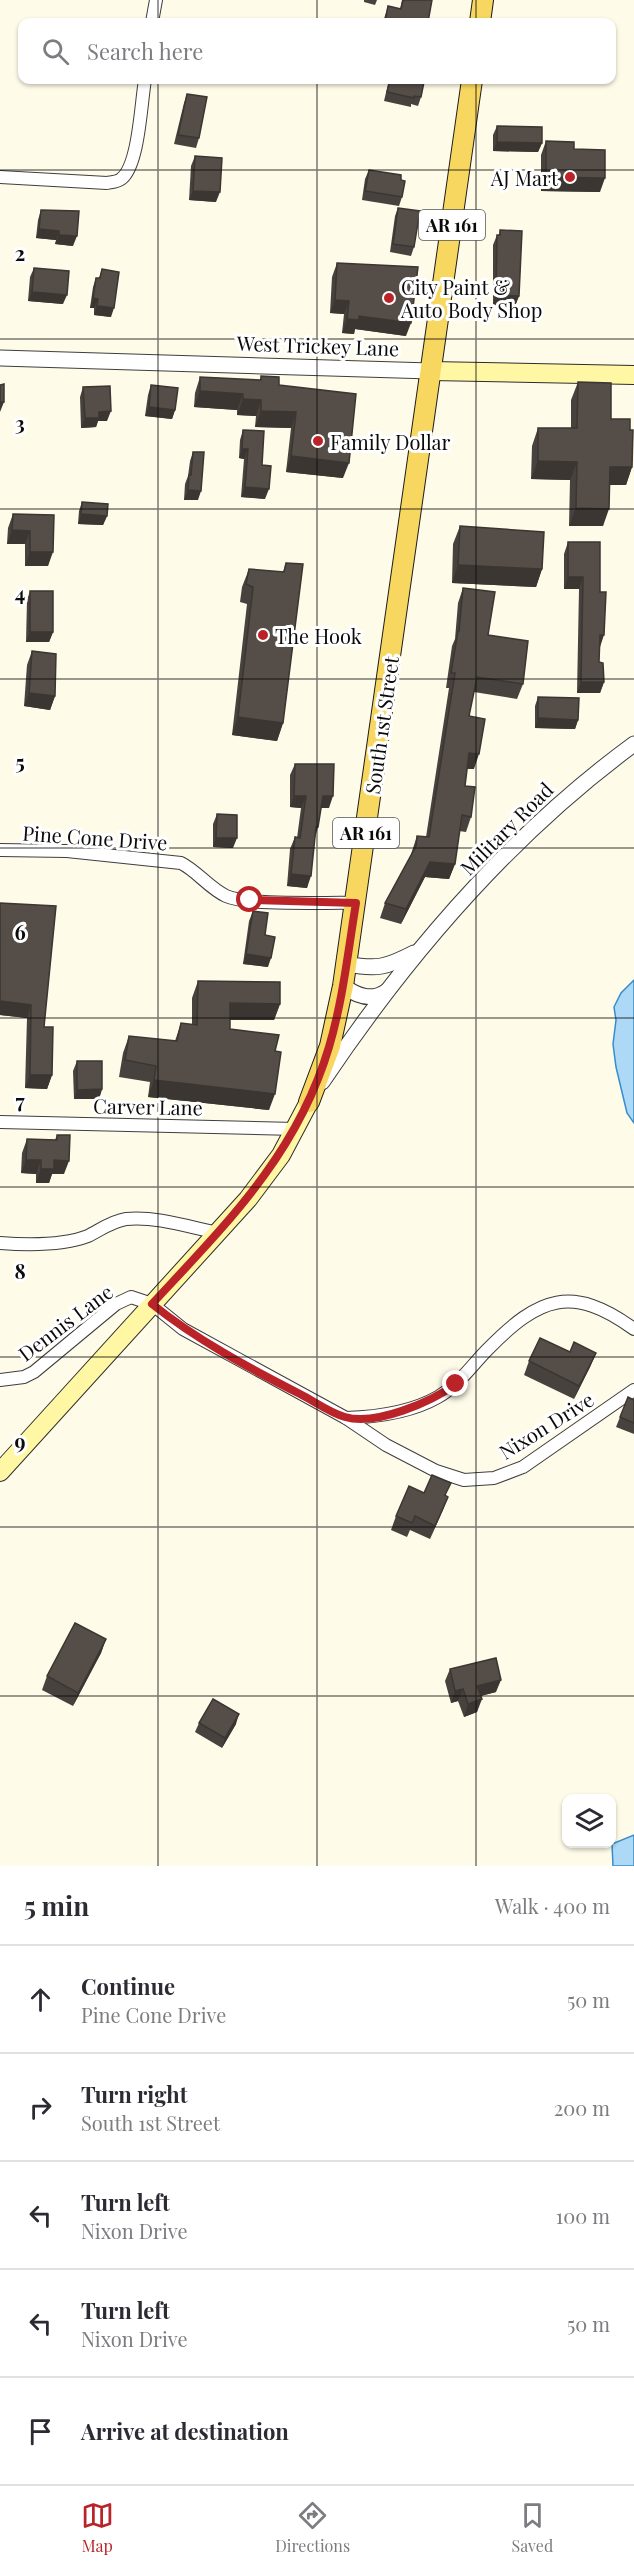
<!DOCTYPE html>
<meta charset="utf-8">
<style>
:root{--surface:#fff;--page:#f2f2f3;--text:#2b2b33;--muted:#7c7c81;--line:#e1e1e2;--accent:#ba2428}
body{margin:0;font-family:"Playfair Display",serif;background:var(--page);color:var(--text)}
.controls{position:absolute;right:18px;bottom:18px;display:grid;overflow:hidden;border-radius:12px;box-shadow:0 2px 4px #0004}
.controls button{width:54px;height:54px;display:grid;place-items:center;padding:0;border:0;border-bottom:2px solid var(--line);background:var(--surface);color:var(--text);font:30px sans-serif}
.stop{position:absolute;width:18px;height:18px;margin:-14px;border:4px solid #ba2428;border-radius:50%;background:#fff}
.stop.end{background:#ba2428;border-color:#fff;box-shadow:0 2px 6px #0008}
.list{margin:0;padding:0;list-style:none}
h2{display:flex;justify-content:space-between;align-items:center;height:78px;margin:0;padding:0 24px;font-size:26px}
h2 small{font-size:20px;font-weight:400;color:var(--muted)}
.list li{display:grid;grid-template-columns:39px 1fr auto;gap:18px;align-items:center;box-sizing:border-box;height:108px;padding:0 24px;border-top:2px solid var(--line)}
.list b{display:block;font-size:22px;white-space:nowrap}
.list p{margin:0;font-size:20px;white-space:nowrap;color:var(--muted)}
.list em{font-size:20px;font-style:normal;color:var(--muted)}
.icon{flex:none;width:33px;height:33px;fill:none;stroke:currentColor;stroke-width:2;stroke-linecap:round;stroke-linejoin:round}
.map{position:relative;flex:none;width:634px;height:1866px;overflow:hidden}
.search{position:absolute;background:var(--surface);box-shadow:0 2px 4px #0004;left:18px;right:18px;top:18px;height:66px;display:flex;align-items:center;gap:15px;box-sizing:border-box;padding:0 21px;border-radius:12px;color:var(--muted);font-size:22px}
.sheet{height:618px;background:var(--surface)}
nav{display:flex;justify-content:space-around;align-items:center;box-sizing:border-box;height:84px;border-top:2px solid var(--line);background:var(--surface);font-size:16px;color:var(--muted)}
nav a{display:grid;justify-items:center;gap:3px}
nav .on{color:var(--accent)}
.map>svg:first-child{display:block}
</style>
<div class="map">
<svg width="634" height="1866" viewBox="0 0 634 1866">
<rect width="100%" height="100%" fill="#fffbe9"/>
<g fill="#aed9f6" stroke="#368dcd" stroke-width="1.5">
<path d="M634,980V1123L627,1113L616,1067L613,1044L616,1020L614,1007L621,993Z"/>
<path d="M634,1835V1866H613L612,1844Z"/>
</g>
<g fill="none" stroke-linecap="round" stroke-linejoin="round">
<defs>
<g id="minor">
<path d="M152,22L156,0"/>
<path d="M0,177L107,183C112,182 117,182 121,179C139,166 141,102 145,80"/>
<path d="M0,850L67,851L181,863C197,871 209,888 226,896C248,906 328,902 356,903"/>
<path d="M0,1122L296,1129"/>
<path d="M0,1243C27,1245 62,1246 88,1236C100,1230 112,1221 126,1219C156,1216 189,1227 218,1233"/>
<path d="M0,1380L24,1377L34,1372L116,1304L131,1297L152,1304L183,1329L346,1418L386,1445L436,1471L464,1480L494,1478L523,1467L634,1390"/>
<path d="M346,1418C377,1417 410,1413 438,1397C459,1385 471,1366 488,1349C539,1297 572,1284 634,1329"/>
</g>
<g id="tertiary">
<path d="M0,358L431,371"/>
<path d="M347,964C377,970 387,967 414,953"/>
<path d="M343,986C357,996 372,1002 387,991"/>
<path d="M322,1082C408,954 510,835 634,744"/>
</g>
<g id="secondary">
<path d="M431,371L634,375"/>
<path d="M0,1472L248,1199L281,1155L309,1102"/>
</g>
<g id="primary">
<path d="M480,22L483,0"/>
<path d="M309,1102L330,1046L343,986L472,80"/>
</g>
</defs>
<use href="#minor" stroke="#3e3e3e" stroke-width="14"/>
<use href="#tertiary" stroke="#3e3e3e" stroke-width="17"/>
<use href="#secondary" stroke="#2d2d2d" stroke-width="20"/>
<use href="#primary" stroke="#1c1c1c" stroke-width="22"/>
<use href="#minor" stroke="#fff" stroke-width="12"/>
<use href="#tertiary" stroke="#fff" stroke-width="15"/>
<use href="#secondary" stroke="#fff7a4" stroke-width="18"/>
<use href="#primary" stroke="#f8d760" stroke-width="20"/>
</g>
<g fill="#48423e">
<path d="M364,0H377L375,5L364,2Z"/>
<path d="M402,0H432L428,22H383L388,6L400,9Z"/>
<path d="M389,80H417L421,97L418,106L411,104V107L384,101Z"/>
<path d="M187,94L199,138L196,148L174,144L184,103Z"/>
<path d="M497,126L542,143L538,152L493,151V135Z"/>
<path d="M546,141L574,149L600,192L541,191V155Z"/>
<path d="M195,156L216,202L189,200L191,166Z"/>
<path d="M369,170L401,180L402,197L399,206L362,200L365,179Z"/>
<path d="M398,208L414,247L411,256L390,252L395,216Z"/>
<path d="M41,210L73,246L55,244L56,240L36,238L38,220Z"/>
<path d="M500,230L519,296L515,306L493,305V245L497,235H499Z"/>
<path d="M337,263L406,336L355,329L354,334L342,333L344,314L330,313L332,277Z"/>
<path d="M34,268L63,304L28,301L30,277Z"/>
<path d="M102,269L111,317L94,315V308H90L93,287L96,278H99Z"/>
<path d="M261,376L279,385L343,478L286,472L291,428L255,427L256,416L237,415V410L194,407L195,393L200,377L260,380Z"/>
<path d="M578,382L611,419L632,467L626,485H610L603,526H569L570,480L531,479L532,446L538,428H571V400Z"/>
<path d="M151,385L175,410L172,419L145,416L148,395Z"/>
<path d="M83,387L107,421H98L96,427L81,428L80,397Z"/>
<path d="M243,430L265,499L241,497L244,459L239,458L240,440Z"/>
<path d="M193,452L198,500H184L185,484L188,476L190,461Z"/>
<path d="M82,502L107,516L103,525L78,524L79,511Z"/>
<path d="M13,514L54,515L48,566H25V544H7L8,528Z"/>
<path d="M460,526L542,569L536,587L452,583L453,544Z"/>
<path d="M568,542H600L599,662L604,682L600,693H577L579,589H564V554Z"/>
<path d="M286,563L283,723L277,741L232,735L247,604L240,602L242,587L249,569L283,572Z"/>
<path d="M463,588L488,635L523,684L517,699L474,692L469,716L474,769H467L465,786L471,817L466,832L459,831L455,864L449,879L425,877L401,924L380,918L385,903L411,855L412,851L417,836L426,837L449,688H446L452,646L455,639L458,603Z"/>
<path d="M30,591L53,632L49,642H26L27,600Z"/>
<path d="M32,651L55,696L50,710L24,706L27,665Z"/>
<path d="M538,697L578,720L575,729L535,728V706Z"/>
<path d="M295,764L329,808H321L318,827L315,838L307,888L287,886L290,849L295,837L297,838L301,808L290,807V775Z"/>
<path d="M217,814L233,848L213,847V824Z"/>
<path d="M0,903L44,1027L52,1075L47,1089L25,1088L27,1018L0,1015Z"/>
<path d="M253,911L265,935L268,967L243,964L249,921Z"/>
<path d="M198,981L280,1004L274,1020H230V1029L275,1051L269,1110L148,1097L150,1082L119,1077L123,1053L129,1036L175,1041L181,1023L192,1025V998Z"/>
<path d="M77,1061L102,1089L99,1099H74L73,1071Z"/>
<path d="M57,1135L64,1174H52L49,1183H36V1174L21,1173L22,1153L27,1139L55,1140Z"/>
<path d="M570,1352L596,1353L590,1367L574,1399L524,1375L529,1361Z"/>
<path d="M634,1400V1434L616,1427L620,1417Z"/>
<path d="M424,1493L448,1497L430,1539L410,1530L407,1537L391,1530L396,1516Z"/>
<path d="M106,1639L101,1653L73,1706L42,1690L47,1676Z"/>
<path d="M450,1669L496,1692L481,1696L477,1712L464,1717L458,1701L451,1703L445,1681Z"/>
<path d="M199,1723L236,1724L222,1748L195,1732Z"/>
</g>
<g fill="#3b3632">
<path d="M497,142L542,143L538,152L493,151Z"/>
<path d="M546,177L605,178L600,192L541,191Z"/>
<path d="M193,191L220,192L216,202L189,200Z"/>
<path d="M39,229L59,231L56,240L36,238Z"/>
<path d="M59,235L77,236L73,246L55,244Z"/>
<path d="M32,292L67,295L63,304L28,301Z"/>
<path d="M496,295L519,296L515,306L493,305Z"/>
<path d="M93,298L98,299L94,308H90Z"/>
<path d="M335,300L349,301L344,314L330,313Z"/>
<path d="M97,306L114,308L111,317L94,315Z"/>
<path d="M359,316L411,323L406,336L355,329L354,334L342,333L347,319Z"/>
<path d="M200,391L243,394L237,410L194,407Z"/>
<path d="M243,399L261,400L256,416L237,415Z"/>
<path d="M0,402H4L0,412Z"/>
<path d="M149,407L175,410L172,419L145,416Z"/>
<path d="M111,411L107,421H98L96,427L81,428L85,418L99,412Z"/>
<path d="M261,411L296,412L291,428L255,427Z"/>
<path d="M242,449H248L244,459L239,458Z"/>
<path d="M291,456L349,463L343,478L286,472Z"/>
<path d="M538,461L577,462L570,480L531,479Z"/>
<path d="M610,467H632L626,485H604Z"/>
<path d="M245,487L269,489L265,499L241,497Z"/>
<path d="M188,490L201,491L198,500H184Z"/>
<path d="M576,508L609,509L603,526H569Z"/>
<path d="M81,514L107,516L103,525L78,524Z"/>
<path d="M12,530L30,531L25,544H7Z"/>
<path d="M30,552H53L48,566H25Z"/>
<path d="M458,565L542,569L536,587L452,583Z"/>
<path d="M568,577H583L579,589H564Z"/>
<path d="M30,632H53L49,642H26Z"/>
<path d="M600,635H604L600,647Z"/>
<path d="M581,682H604L600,693H577Z"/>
<path d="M29,693L55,696L50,710L24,706Z"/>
<path d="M238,717L283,723L277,741L232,735Z"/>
<path d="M538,718L578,720L575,729L535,728Z"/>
<path d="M469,753L479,754L474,769L463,768Z"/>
<path d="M294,796H306L301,808L290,807Z"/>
<path d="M323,796H333L329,808H319Z"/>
<path d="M216,838H237L233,848L213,847Z"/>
<path d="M430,862L455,864L449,879L425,877L401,924L406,909Z"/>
<path d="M291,874L311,876L307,888L287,886Z"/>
<path d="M246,954L271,958L268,967L243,964Z"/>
<path d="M0,1001L31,1005L27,1018L0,1015Z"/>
<path d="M230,1003L280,1004L274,1020H224Z"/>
<path d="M30,1075H52L47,1089L25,1088Z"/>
<path d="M154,1080L275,1094L269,1110L148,1097Z"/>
<path d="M102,1089L99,1099H74L77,1090Z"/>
<path d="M26,1160H41L36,1174L21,1173Z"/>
<path d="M54,1160L69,1161L64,1174H52L49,1183H36L41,1169Z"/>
<path d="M596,1353L590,1367L574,1399L579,1386Z"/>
<path d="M448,1497L443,1510L430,1539L435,1526Z"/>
<path d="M106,1639L101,1653L73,1706L78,1693Z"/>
<path d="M501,1680L496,1692L472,1698L477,1686Z"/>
<path d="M463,1689L458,1701L451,1703L455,1691Z"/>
<path d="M482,1699L477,1712L464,1717L468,1704Z"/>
<path d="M239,1714L236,1724L222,1748L225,1738Z"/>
</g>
<g fill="#544d48" stroke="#3b3632" stroke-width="1.5">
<path d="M403,0H432L428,22H385L388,6L401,9Z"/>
<path d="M390,80H417L424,82L421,97L414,96V98L387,92Z"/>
<path d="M187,94L207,97L199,138L178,135Z"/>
<path d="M497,126L542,127V143L497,142Z"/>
<path d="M546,141L574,142V149L605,150V178L546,177Z"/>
<path d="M195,156L222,158L220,192L193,191Z"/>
<path d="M369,170L401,175V180L405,181L402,197L365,191Z"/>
<path d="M398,208L420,211L414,247L393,244Z"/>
<path d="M41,210L79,211L77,236L59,235V231L39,229Z"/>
<path d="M500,230L522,231L519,296L496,295L497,235H500Z"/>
<path d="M337,263L418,267L411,323L359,316V320L347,319L349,301L335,300Z"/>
<path d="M34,268L69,271L67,295L32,292Z"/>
<path d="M102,269L119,272L114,308L97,306L98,299L93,298L96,278H100Z"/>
<path d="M261,376L279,377V385L356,394L349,463L291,456L296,412L261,411V400L243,399V394L200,391V377L261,380Z"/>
<path d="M578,382L611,383V419H630V430H633L632,467H610L609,509L576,508L577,462L538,461V428H577Z"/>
<path d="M4,384V402H0V385Z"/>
<path d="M151,385L178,388L175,410L149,407Z"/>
<path d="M110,386L111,411L99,412V418H85L83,387Z"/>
<path d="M243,430L264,431L262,465L271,466L269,489L245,487L248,449H242Z"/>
<path d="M193,452H204L201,491L188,490L189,475H191Z"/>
<path d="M82,502L108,504L107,516L81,514Z"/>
<path d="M13,514L54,515L53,552H30V531L12,530Z"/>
<path d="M460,526L544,532L542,569L458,565Z"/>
<path d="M568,542H600V592H606L604,635H600L599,662L603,663L604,682H581L583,577H568Z"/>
<path d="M286,563L303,564L283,723L238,717L253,587L246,584L249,569L284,572Z"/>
<path d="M463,588L495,592L488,635L528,641L523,684L477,677L469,716L485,719L479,754L469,753L465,786L475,787L471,817L462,815L455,864L430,862L406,909L385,903L416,846L417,836L429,837L455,673H451L458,631H459Z"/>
<rect x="30" y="591" width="23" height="41"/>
<path d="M32,651L56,654L55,696L29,693Z"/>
<path d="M538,697L579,698L578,720L538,718Z"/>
<path d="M295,764H334L333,796H323L318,827H316L311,876L291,874L295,837L300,838L306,796H294Z"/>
<path d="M217,814L237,815V838H216Z"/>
<path d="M0,903L56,906L44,1027H53L52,1075H30L31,1005L0,1001Z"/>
<path d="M253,911L268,913L265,935L275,937L271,958L246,954Z"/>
<path d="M198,981L280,982V1004L230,1003V1029L279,1035L275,1051L281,1052L275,1094L154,1080L156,1066L125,1060L129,1036L177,1041L181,1023L197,1025Z"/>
<path d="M77,1061H102V1089L77,1090Z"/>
<path d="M57,1135H70L69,1161L54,1160V1169H41V1160H26L27,1139L57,1140Z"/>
<path d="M540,1338L570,1352L574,1342L596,1353L579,1386L529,1361Z"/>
<path d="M628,1397L634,1400V1423L620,1417Z"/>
<path d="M432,1475L451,1483L445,1495L448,1497L435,1526L415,1516L412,1523L396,1516L409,1486L424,1493Z"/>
<path d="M75,1623L106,1639L78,1693L47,1676Z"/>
<path d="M496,1658L501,1680L477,1686L482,1699L468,1704L463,1689L455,1691L450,1669Z"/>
<path d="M213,1699L239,1714L225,1738L199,1723Z"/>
</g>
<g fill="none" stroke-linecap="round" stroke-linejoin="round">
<path stroke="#ba2428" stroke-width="8" d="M250,900L356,903C348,951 343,1000 329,1047C297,1155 226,1224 152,1304C197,1340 249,1368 300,1394C314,1401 330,1413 345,1417C376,1426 431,1402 456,1384"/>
</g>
<path fill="none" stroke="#0b0b0b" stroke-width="1.5" stroke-opacity="0.55" d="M158,0V22M317,0V22M476,0V22M158,80V1866M317,80V1866M476,80V1866M0,170H634M0,339H634M0,509H634M0,679H634M0,848H634M0,1018H634M0,1187H634M0,1357H634M0,1527H634M0,1696H634"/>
<g fill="#ba2428" stroke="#fff" stroke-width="2">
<circle cx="570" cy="177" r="6"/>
<circle cx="389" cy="298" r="6"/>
<circle cx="318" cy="441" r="6"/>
<circle cx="263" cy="635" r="6"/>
</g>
<g text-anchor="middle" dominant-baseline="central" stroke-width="6" stroke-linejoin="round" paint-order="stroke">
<g fill="#fff" stroke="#545454" stroke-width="1.5">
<rect x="419" y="210" width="66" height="30" rx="4.5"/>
<rect x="333" y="818" width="66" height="30" rx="4.5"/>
</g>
<g font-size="18" font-weight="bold" fill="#0b0b0b">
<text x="452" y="225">AR 161</text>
<text x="366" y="833">AR 161</text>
</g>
<g font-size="20" fill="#0b0b0b" stroke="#fff" text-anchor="start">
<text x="558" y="177" text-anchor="end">AJ Mart</text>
<text x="401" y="286">City Paint &amp;<tspan x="401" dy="23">Auto Body Shop</tspan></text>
<text x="330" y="441">Family Dollar</text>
<text x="275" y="635">The Hook</text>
</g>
<g font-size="20" fill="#0b0b0b" stroke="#fff">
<text transform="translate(318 345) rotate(2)">West Trickey Lane</text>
<text transform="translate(381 725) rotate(-82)">South 1st Street</text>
<text transform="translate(506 828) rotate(-45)">Military Road</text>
<text transform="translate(95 837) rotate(4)">Pine Cone Drive</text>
<text transform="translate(148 1106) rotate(1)">Carver Lane</text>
<text transform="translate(65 1322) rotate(-37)">Dennis Lane</text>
<text transform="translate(546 1425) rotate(-32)">Nixon Drive</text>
</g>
</g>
<g font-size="20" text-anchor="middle" font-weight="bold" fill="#0b0b0b" stroke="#fff" stroke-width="6" stroke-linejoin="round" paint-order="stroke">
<text x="20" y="261">2</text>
<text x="20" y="431">3</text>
<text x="20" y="601">4</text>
<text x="20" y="770">5</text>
<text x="20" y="940">6</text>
<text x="20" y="1109">7</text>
<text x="20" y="1279">8</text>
<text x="20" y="1449">9</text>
</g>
</svg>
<div class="controls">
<button><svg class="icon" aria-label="layers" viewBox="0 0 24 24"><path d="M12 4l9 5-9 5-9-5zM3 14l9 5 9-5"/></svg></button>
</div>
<div class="stop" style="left:250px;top:900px"></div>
<div class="stop end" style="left:456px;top:1384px"></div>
<div class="search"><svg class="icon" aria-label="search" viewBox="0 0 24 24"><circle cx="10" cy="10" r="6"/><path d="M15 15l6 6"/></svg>Search here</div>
</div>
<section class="sheet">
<h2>5 min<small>Walk · 400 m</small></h2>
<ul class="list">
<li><svg class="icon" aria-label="ahead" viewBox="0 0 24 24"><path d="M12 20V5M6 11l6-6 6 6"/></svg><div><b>Continue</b><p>Pine Cone Drive</p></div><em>50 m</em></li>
<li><svg class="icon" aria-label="right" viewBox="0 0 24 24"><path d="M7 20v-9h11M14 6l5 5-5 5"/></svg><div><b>Turn right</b><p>South 1st Street</p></div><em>200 m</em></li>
<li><svg class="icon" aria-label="left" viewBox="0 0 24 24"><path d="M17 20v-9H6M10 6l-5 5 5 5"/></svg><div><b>Turn left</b><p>Nixon Drive</p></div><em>100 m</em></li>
<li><svg class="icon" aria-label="left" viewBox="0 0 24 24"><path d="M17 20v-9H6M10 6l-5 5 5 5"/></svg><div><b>Turn left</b><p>Nixon Drive</p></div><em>50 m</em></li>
<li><svg class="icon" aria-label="arrive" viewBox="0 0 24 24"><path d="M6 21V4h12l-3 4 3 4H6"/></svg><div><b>Arrive at destination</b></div></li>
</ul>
</section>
<nav>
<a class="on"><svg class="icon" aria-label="map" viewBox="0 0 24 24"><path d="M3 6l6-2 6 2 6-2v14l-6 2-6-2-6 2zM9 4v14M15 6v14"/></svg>Map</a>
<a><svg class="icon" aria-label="directions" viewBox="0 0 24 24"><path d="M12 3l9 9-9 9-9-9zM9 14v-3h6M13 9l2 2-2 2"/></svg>Directions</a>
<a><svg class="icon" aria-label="saved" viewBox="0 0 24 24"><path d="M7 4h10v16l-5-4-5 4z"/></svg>Saved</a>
</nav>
